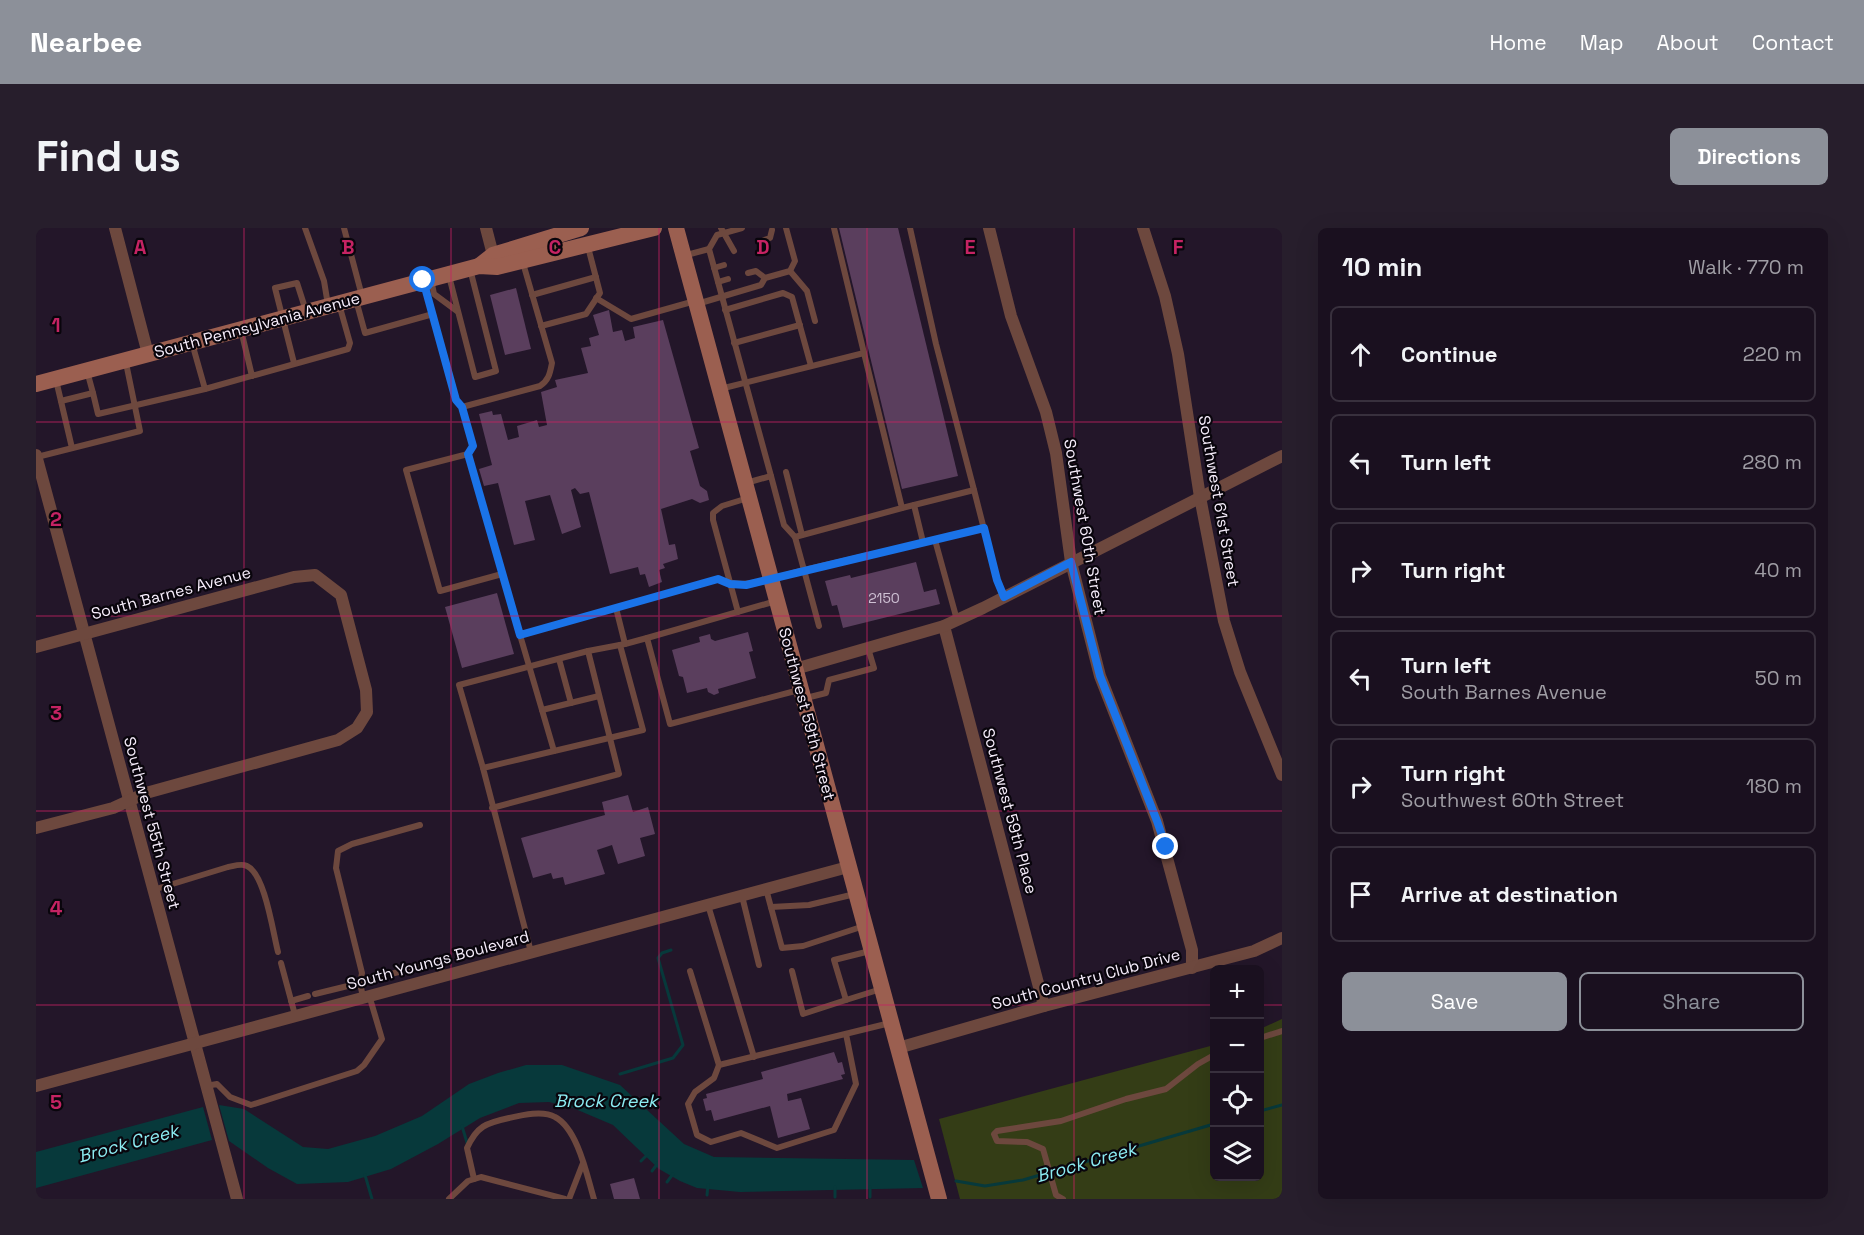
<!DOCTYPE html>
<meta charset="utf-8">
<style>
:root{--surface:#1a101f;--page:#271e2c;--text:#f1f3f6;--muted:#9f9da4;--line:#38303d;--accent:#8c9099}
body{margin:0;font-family:"Space Grotesk",sans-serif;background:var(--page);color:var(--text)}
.controls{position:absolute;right:18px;bottom:18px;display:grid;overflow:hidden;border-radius:9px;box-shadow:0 6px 24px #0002}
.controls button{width:54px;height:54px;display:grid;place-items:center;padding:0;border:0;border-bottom:2px solid var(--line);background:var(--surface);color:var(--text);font:30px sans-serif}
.stop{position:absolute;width:18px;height:18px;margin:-14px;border:4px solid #1a73e8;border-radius:50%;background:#fff}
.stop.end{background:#1a73e8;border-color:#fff;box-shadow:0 2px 6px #0008}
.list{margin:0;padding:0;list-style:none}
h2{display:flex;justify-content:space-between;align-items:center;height:78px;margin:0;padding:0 24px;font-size:26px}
h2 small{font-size:20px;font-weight:400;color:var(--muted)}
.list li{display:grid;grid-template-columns:39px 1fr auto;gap:18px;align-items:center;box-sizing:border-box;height:96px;margin:0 12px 12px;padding:0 12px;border:2px solid var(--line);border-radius:9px}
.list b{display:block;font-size:22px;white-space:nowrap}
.list p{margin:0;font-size:20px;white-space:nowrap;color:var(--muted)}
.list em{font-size:20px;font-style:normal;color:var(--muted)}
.actions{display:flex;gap:12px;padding:18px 24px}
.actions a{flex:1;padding:14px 0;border:2px solid var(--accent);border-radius:9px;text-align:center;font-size:21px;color:var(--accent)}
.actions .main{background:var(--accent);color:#fff}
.icon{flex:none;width:33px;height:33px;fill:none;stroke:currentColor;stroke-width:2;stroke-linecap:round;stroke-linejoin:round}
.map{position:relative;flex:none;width:1246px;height:971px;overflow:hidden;border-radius:9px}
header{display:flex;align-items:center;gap:36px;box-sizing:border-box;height:84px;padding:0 30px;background:var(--accent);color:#fff}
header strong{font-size:28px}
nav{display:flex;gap:33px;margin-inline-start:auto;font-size:21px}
.intro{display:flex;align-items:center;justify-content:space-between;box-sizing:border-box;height:144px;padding:0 36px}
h1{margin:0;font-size:42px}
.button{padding:15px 27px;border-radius:9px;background:var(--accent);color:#fff;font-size:21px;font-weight:700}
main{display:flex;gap:36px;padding:0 36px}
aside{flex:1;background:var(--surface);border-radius:9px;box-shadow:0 6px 24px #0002}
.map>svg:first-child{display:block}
</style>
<header>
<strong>Nearbee</strong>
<nav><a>Home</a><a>Map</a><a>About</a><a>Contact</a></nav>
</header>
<div class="intro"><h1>Find us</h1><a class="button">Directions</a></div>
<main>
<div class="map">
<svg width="1246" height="971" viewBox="0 0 1246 971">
<rect width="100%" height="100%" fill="#231629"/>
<path fill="#343d16" d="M1246,791V971H924L903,891L1178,817V948H1224V801Z"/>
<g fill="#07393b">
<path d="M490,837H526L584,857L648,916L678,929L878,932L887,960L704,964L661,960L644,953L623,941L577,897L537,880L513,874L483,875L444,890L402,916L355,941L312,954L261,956L232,940L193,913L183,877L208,881L267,919L292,921L339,908L386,888L433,856L462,845Z"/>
<path d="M167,879L176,912L0,960V924Z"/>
</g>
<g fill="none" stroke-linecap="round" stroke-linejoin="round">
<g stroke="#07393b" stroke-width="3">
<path d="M584,846L637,830L647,817L622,730L626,725L635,722"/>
<path d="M1224,883L1246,877"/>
<path d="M426,898L432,918"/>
<path d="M605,933L612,926"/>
<path d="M616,943L622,935"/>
<path d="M329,947L336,971"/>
<path d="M920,953L949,958L987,952L1178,896"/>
<path d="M631,954L637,946"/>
<path d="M671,967L672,957"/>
<path d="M799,969V959"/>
<path d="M834,969V959"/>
</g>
</g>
<g fill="#5a3e5d">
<path d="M803,0H862L922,248L866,261Z"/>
<path d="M480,60L495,121L469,127L454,67Z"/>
<path d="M573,82L577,104L586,102L589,113L599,110L597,99L627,92L663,220L654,223L664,258L671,263L673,272L664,275L656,271L625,281L633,317L639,316L642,331L627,336L629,340L623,342L626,354L613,359L609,346L604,347L602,339L574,346L553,264L544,266L539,260L535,262L545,299L526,306L514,267L489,273L499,312L478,317L462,255L448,258L443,241L456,237L443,186L456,183L457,187L465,186L472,212L483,209L481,198L501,192L503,199L511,197L505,164L521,159L519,152L552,145L545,120L555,118L553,110L563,107L557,87Z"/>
<path d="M880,334L888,364L900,361L904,376L807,400L801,377L796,378L789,353L814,347L815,350Z"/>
<path d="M461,365L478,426L426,440L409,379Z"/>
<path d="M712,404L717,423L713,424L720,450L682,461L683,465L678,467L672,464L671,460L651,465L647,449L643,448L636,422L664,414L663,409L674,406L675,411L679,413Z"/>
<path d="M592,567L597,584L612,579L619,606L604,610L609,628L582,636L576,617L561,622L569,646L529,657L527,649L517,651L515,645L497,650L485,610L569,587L566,574Z"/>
<path d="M798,824L802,835L806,834L809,846L805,847L807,851L751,866L752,873L765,870L774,901L742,910L734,878L678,893L675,882L670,883L667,871L671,870L670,866L727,851L725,844Z"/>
<path d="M598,950L604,971H578L574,956Z"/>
</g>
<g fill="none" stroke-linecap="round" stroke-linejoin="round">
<g stroke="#6d483e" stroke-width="6">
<path d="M269,0L288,53L292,77"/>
<path d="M308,0L326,68"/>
<path d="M685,0L698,23"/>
<path d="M706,0L681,7L673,21L735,248L710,255"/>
<path d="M874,0L900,116L938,262L878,277"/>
<path d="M728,12L734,10L736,2"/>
<path d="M647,28L673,21"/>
<path d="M678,40L688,37"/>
<path d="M754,43L771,63L779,93"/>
<path d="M712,45L720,43L729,50"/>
<path d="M413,48L439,149L460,143L434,41"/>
<path d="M395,51L398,66L421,83"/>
<path d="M682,54L692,51"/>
<path d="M388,55L420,172L426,179L437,218L432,226L484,407"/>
<path d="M496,67L560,49"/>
<path d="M560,70L595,91L659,73"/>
<path d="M320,72L329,105L397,86"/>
<path d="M661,76L725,57L729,50L754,43L759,33L750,0"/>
<path d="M689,82L747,65L756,69L775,138"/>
<path d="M505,98L550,86L564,65L552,19"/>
<path d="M205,102L216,148"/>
<path d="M156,115L169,161L312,121L314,115L303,76"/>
<path d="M698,115L764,97"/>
<path d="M258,135L239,60L261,55L270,83"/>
<path d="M51,143L57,165"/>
<path d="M20,152L36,220"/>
<path d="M684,161L828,125L798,0"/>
<path d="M25,173L57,165L62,186L169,161"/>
<path d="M426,179L504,158C513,152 514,145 516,135L487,35"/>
<path d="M432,226L370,242L404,363L466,346"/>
<path d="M1,229L104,203L90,135"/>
<path d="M750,244L766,307"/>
<path d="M735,248L748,297L759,309L866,280L828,125"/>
<path d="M938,262L961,352L968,369"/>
<path d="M866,280L878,277L887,314"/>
<path d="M759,309L768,342L899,312L921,392"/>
<path d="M899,312L948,300"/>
<path d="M740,373L611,410L634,496L763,462"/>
<path d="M580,380L589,416L611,410"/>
<path d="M702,384L677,292V285L686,278L712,270"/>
<path d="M523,431L535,475"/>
<path d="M770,470L790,465L793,452L838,440L832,420"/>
<path d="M506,482L563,468"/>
<path d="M518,523L607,502L584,417"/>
<path d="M447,540L423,457L552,423"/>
<path d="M456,580L583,546L552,423L589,416"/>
<path d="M730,661L746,720L767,718L828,698"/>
<path d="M117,662L192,639C198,638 205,635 211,638C229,646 237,705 242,724"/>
<path d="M706,668L723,737"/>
<path d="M672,677L718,829"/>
<path d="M735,679L773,677L819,666"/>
<path d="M834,723L798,732L810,772L845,761"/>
<path d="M495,724L447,540L518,523L484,407L682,351C710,363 740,349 768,342L783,398"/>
<path d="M245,735L259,787"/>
<path d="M654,743L683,837L854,795"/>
<path d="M756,743L767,786L810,772"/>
<path d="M355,746L403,733L407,747"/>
<path d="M347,749L324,755L326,745L300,640L302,623L316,616L384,597"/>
<path d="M279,766L324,755L327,769"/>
<path d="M255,773L272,768"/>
<path d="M1224,810L1246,803"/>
<path d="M683,837L678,850L659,864L652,876L661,907L675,914L705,905L741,920L798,902L820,856L810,806"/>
<path d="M170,858L181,856L194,869L215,877L321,843L328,837L346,811L333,767"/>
<path d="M438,951L431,920C441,898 450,895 473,890C486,887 507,882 519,889C542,901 551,948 558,971"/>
<path d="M413,971L432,953L445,949L529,971"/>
<path d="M533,971L547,935"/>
<path d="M1027,971L1020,967L1007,921L991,914L961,913L958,906L961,903L1025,893L1090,871L1130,861L1162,836L1178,827"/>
</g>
<g stroke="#6d483e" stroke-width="12">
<path d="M79,0L112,126"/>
<path d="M450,0L457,27"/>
<path d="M953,0L975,88L1010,184L1020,225L1035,334L1064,448L1121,593L1156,722V740"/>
<path d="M1107,0L1129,68L1142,126L1164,269L1188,393L1204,444L1246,547"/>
<path d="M0,227L201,971"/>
<path d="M908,398L1008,778"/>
<path d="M0,419L258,349L279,347L305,367L330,462L331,484L321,500L302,512L110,565L77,580L0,600"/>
<path d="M759,441L908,398L947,380L1246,228"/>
<path d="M862,820L1008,778L1218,723L1246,710"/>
<path d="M0,858L812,639"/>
</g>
<g stroke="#9b5f50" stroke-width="16">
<path d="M640,0L903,971"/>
<path d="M443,38L457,27L545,0"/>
<path d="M0,156L443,38L461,39L618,0"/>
</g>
</g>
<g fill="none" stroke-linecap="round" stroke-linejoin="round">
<path stroke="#1a73e8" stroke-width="8" d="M387,52L420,172L426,179L437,218L432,226L484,407L682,351L694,356L710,357L948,300L961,352L968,369L1035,334L1064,448L1121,593L1130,619"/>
</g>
<path fill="none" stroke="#c52363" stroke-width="1.5" stroke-opacity="0.55" d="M208,0V971M415,0V971M623,0V971M831,0V971M1038,0V971M0,194H1246M0,388H1246M0,583H1246M0,777H1178M1224,777H1246"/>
<g text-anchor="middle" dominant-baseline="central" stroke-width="4.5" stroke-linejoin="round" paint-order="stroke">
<g font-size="14" fill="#cfc1d4">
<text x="848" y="370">2150</text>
</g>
<g font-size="16" fill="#f6edfb" stroke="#09050c">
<text transform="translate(221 97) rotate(-15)">South Pennsylvania Avenue</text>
<text transform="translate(1183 273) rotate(80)">Southwest 61st Street</text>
<text transform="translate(1049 299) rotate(80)">Southwest 60th Street</text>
<text transform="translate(135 365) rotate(-15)">South Barnes Avenue</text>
<text transform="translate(771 486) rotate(75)">Southwest 59th Street</text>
<text transform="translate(974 583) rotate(75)">Southwest 59th Place</text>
<text transform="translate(116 595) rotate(75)">Southwest 55th Street</text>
<text transform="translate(402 732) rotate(-15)">South Youngs Boulevard</text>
<text transform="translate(1050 751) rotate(-15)">South Country Club Drive</text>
</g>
<g font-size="18" font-style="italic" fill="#8cecf2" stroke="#09050c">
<text x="570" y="872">Brock Creek</text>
<text transform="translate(92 915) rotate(-15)">Brock Creek</text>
<text transform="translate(1050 934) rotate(-16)">Brock Creek</text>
</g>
</g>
<g font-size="20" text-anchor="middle" font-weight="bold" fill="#c52363" stroke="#09050c" stroke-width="4.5" stroke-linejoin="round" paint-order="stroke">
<text x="104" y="26">A</text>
<text x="312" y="26">B</text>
<text x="519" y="26">C</text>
<text x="727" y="26">D</text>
<text x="934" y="26">E</text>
<text x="1142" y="26">F</text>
<text x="20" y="104">1</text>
<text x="20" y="298">2</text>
<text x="20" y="492">3</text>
<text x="20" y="687">4</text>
<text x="20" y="881">5</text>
</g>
</svg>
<div class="controls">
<button>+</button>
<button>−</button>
<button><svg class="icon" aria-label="locate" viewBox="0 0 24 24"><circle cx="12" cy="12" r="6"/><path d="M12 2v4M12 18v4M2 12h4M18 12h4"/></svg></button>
<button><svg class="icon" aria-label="layers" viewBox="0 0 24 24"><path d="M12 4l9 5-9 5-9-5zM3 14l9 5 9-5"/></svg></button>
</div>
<div class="stop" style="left:387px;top:52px"></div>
<div class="stop end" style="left:1130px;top:619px"></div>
</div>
<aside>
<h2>10 min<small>Walk · 770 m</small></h2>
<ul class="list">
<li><svg class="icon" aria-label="ahead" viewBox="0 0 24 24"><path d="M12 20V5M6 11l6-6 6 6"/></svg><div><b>Continue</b></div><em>220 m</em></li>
<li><svg class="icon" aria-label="left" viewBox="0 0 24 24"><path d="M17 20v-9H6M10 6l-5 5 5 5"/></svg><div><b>Turn left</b></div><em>280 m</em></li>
<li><svg class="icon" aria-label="right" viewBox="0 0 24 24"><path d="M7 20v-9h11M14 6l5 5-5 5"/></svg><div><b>Turn right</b></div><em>40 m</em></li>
<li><svg class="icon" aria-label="left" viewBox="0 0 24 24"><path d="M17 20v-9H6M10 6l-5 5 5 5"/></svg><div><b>Turn left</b><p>South Barnes Avenue</p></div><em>50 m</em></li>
<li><svg class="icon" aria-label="right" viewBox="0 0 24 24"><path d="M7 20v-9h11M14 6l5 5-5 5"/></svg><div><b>Turn right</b><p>Southwest 60th Street</p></div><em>180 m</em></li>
<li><svg class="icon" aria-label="arrive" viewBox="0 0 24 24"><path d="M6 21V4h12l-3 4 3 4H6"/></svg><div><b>Arrive at destination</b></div></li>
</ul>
<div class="actions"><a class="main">Save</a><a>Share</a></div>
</aside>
</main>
